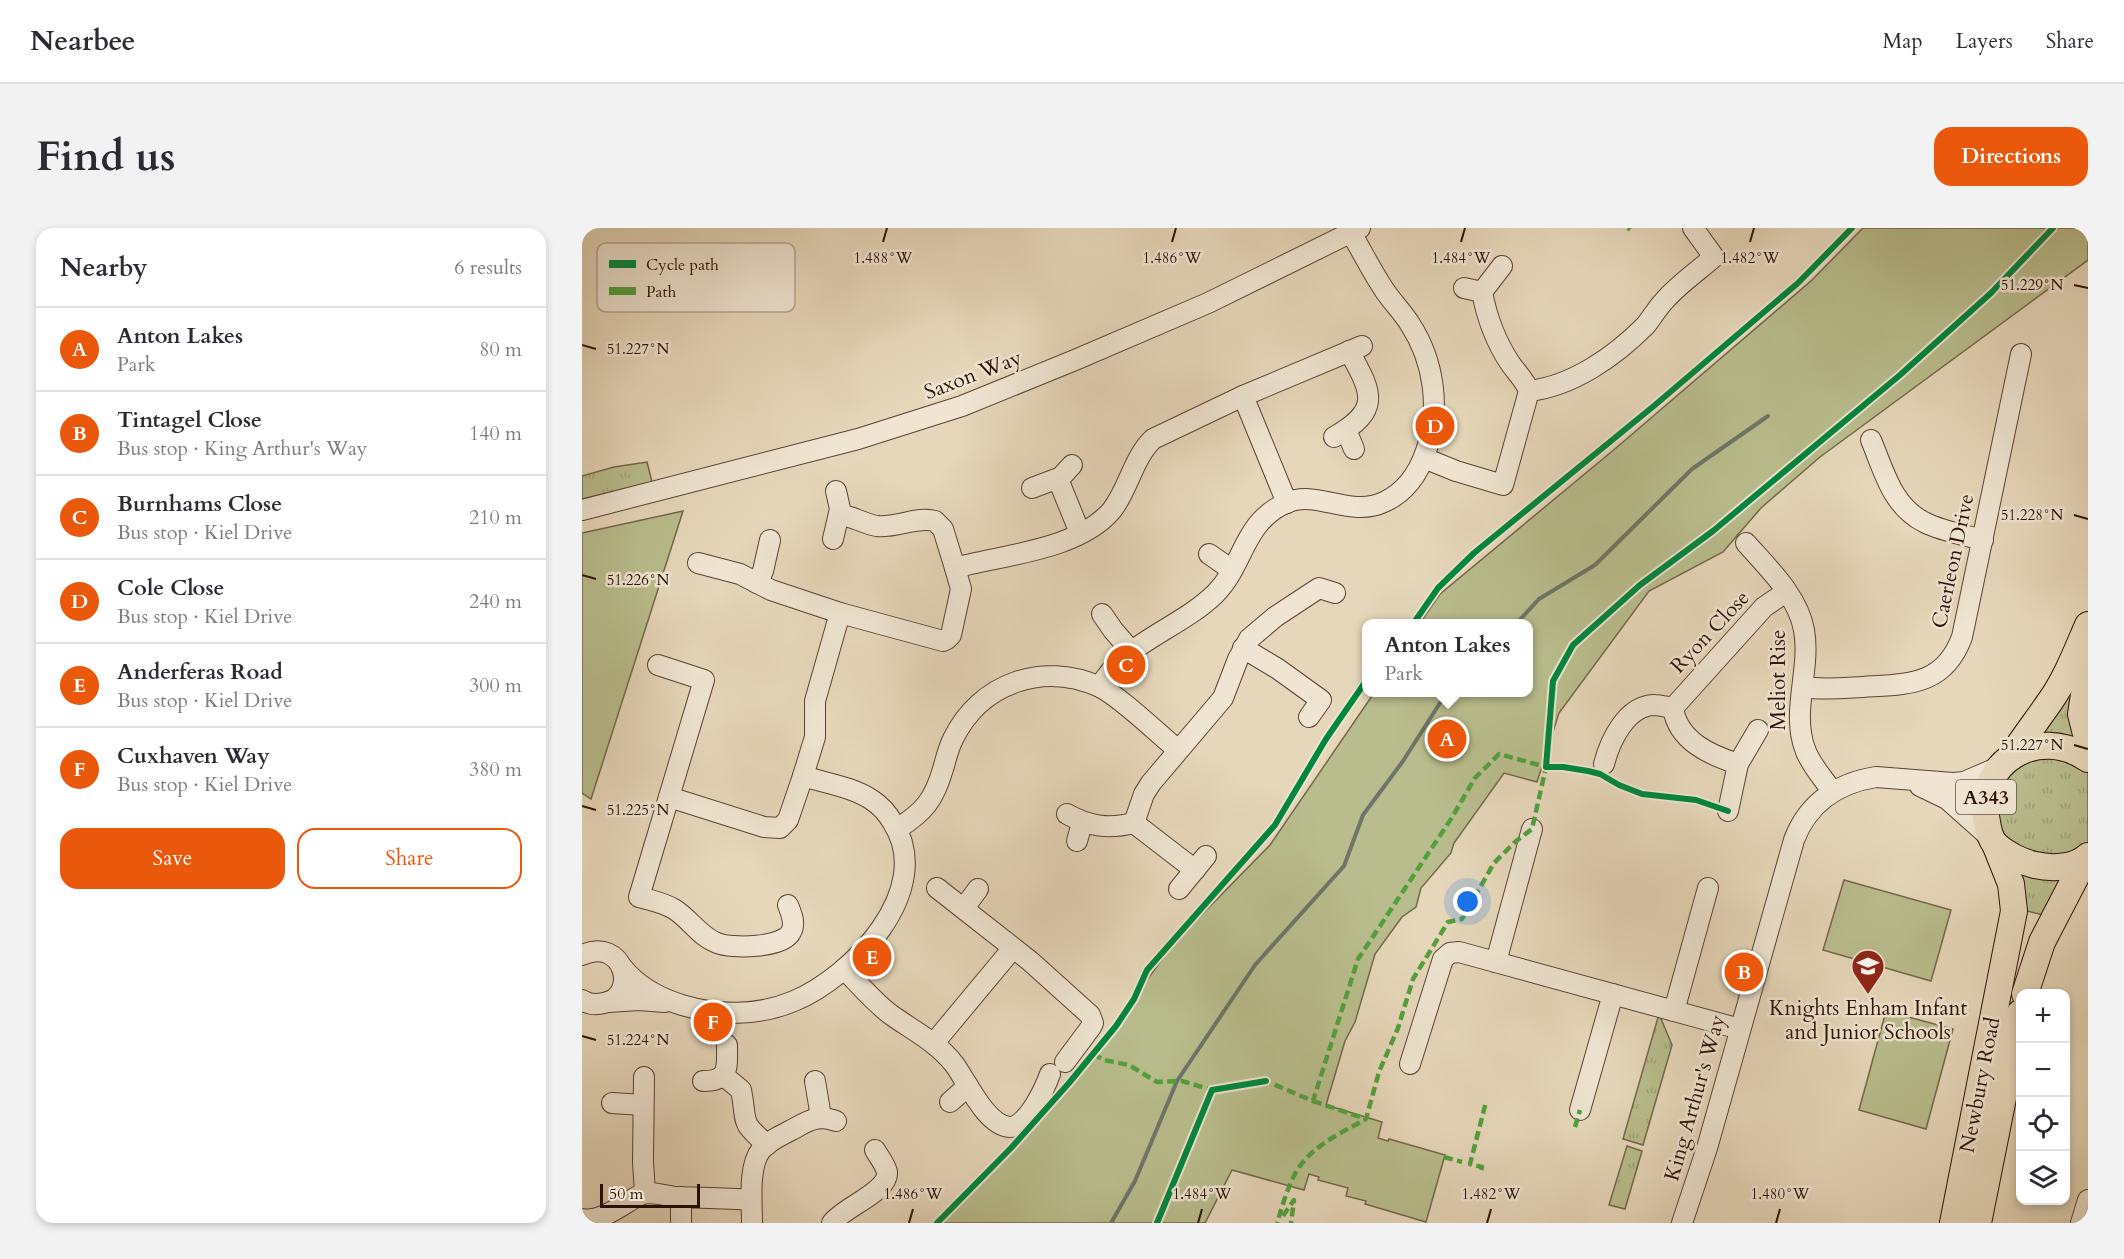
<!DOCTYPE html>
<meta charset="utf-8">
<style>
:root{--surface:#fff;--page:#f2f2f3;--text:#2b2b33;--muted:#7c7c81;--line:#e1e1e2;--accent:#ea580c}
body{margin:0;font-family:Cardo,serif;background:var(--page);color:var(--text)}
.controls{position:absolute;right:18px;bottom:18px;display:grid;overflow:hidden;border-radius:12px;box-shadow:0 3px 9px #0003}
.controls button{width:54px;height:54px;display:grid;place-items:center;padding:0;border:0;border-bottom:2px solid var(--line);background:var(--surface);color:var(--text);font:30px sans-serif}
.scale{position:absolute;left:18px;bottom:15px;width:100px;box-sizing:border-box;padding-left:6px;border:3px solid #2e1106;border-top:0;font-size:16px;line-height:21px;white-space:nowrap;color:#2e1106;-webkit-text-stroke:4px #efe5d2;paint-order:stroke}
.you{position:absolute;left:886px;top:674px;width:21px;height:21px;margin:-15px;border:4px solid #fff;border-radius:50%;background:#1a73e8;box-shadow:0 0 0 9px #1a73e833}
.badge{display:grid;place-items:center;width:39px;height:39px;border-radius:50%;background:var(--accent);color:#fff;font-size:20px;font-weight:700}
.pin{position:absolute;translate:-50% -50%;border:3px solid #fff;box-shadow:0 2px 6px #0006}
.popup{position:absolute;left:780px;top:391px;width:171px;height:78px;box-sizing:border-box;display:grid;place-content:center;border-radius:12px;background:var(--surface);filter:drop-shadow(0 2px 4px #0005);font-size:20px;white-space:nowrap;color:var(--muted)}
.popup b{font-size:22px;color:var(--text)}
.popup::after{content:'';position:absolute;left:50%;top:100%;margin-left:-12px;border:12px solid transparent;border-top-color:var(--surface)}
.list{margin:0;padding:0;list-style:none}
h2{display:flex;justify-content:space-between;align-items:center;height:78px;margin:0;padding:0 24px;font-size:26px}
h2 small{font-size:20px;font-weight:400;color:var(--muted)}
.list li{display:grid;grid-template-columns:39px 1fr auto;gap:18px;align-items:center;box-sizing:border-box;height:84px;padding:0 24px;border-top:2px solid var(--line)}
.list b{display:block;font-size:22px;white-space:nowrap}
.list p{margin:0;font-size:20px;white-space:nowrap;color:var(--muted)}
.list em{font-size:20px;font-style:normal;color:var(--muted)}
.actions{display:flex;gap:12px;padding:18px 24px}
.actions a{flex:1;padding:14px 0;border:2px solid var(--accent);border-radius:18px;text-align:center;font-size:21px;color:var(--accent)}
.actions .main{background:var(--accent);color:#fff}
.icon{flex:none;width:33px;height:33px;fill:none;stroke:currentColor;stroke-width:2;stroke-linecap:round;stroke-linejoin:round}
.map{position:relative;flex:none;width:1506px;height:995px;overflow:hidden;border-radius:18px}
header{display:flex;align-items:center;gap:36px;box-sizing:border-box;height:84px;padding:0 30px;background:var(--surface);border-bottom:2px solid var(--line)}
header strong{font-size:28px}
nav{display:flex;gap:33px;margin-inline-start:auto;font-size:21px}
.intro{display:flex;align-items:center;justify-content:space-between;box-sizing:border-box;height:144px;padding:0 36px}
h1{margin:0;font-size:42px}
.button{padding:15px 27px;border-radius:18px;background:var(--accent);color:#fff;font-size:21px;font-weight:700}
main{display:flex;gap:36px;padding:0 36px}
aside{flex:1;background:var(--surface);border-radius:18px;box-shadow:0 3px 9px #0003}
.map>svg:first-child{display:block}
</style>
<header>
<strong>Nearbee</strong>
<nav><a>Map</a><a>Layers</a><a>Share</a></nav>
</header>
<div class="intro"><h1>Find us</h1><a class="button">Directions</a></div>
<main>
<aside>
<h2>Nearby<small>6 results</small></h2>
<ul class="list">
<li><span class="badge">A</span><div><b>Anton Lakes</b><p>Park</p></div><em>80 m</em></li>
<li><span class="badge">B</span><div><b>Tintagel Close</b><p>Bus stop · King Arthur's Way</p></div><em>140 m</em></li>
<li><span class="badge">C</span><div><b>Burnhams Close</b><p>Bus stop · Kiel Drive</p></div><em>210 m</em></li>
<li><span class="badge">D</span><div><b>Cole Close</b><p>Bus stop · Kiel Drive</p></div><em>240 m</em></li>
<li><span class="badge">E</span><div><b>Anderferas Road</b><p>Bus stop · Kiel Drive</p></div><em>300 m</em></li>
<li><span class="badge">F</span><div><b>Cuxhaven Way</b><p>Bus stop · Kiel Drive</p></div><em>380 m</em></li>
</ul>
<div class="actions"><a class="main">Save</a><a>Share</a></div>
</aside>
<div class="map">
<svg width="1506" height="995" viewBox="0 0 1506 995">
<defs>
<pattern id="grass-tufts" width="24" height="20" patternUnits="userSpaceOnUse" patternTransform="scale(1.5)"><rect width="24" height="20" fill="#b9bd8d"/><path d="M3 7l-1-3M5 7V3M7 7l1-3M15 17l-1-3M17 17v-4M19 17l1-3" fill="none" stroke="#9fa178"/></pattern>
</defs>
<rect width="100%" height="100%" fill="#e6d7ba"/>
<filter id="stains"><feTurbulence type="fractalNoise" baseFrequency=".00333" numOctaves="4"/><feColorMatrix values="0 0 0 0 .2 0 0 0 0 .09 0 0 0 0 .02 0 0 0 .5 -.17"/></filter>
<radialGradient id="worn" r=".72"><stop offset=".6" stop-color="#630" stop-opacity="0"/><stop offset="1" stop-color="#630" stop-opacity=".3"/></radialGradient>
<g fill="url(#grass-tufts)" stroke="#74674a" stroke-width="1.5">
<path d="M65,234L70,254L0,271V248L32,239Z"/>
<path d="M1494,447L1499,514L1448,509Z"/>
<path d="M1456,526L1503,539L1506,542V617L1466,634L1422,612L1412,584L1423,546Z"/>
<path d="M1429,639L1490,646L1461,687L1437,681Z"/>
<path d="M1077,786L1090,817L1061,917L1041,911Z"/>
<path d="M1045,918L1060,923L1043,981L1027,977Z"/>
</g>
<g fill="#b9bd8d" stroke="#74674a" stroke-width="1.5">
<path d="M1281,0H1506V32L1238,229L1179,280L1141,324L1067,363L977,485L955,554L922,545L872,615L869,625L839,660L834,679L820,689L793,726L773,794L763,813L744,877L800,894L796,910L806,913L807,911L863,927L844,994L783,976L784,973L764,968L766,960L736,952L737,949L727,946L722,962L650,942L623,995H355L511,826L592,715L688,617L792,465L946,464V396L838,395L858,366L1034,220L1230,52Z"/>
<path d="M101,283L9,571L0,565V305Z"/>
<path d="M1262,652L1369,682L1349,753L1241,722Z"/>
<path d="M1304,783L1371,801L1344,901L1277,882Z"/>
</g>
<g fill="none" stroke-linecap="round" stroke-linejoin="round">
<g stroke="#6d7669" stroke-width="4">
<path d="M934,396L957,371L1013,337L1110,241L1186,188"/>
<path d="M529,995L553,953L595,853L673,737L762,638L781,587L821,533L858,475L868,464"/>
</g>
<defs>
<g id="minor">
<path d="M900,64L920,38"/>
<path d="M947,163C991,158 1033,128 1063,98C1070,90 1075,80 1083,72C1097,56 1116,43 1132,29L1111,0"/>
<path d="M661,168L780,118"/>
<path d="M764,202L772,221"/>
<path d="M752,209C799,182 791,166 767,123"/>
<path d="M1289,212C1302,243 1310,278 1342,294C1359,303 1382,307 1401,312"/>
<path d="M842,230L874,243L921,257L947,163C943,152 934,144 928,135C914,114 905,90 900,64L882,60"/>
<path d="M476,251L498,305"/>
<path d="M450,260L479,249L490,237"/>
<path d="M0,282L276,211L380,178L493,132L626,75L778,0"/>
<path d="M258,287C271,288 282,296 295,298C315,300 335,288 353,293L361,301L373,340"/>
<path d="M251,311L258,281L254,263"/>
<path d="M1164,315C1186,340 1216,368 1222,402C1229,441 1209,483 1223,521C1228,536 1241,550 1250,563"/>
<path d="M627,326L650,342"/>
<path d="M116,335L158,346L189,362L258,385L361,413L365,411L369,407L379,361L373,340C420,327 497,322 530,282C547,260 551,230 571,211L661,168L705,275"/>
<path d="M175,355L181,343L188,312"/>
<path d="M520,386L531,402L549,423"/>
<path d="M661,420L696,441L739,472L727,489"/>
<path d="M76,437L122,452L57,669C69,672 82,675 92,681C108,691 117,708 135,715C150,721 201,720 209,704C214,695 209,685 206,677"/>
<path d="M518,459C542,414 597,401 633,366C663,336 660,295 704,275C735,261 768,290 802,274C824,264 837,244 844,223C859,181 852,133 828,96C820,83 809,73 801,60C789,42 780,23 769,5"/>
<path d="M1221,459C1241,462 1261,460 1281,459C1326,456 1362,458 1380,409L1439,126"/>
<path d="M1091,480L1182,379L1204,364"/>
<path d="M1022,536C1028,513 1044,478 1072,477C1078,477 1085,479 1091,480C1096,513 1128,527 1156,536"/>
<path d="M1338,558L1365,571L1410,611"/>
<path d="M87,569L182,599L198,600L206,592L221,548"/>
<path d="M1146,583L1156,536L1176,502"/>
<path d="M485,586C508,599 527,601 552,595L562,566L569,555L641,470L656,431L667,411L693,389L737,360L753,365"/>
<path d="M552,595L613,642"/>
<path d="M315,601C342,584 352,572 361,541C364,531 366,521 371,511C398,455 461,433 518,459C541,471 575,505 596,522"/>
<path d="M495,613L500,595"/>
<path d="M355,660L448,733L508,787L511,795L509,799L483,834"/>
<path d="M597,661L624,628"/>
<path d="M382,680L396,661"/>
<path d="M0,727C42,708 58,768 22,775C14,777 7,777 0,772"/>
<path d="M914,734L950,601"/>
<path d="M40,739C55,758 77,770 100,777C136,788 177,788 212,773C270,749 354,662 311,595C306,586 299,578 290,572C271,559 243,555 221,548L233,509V473L258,385"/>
<path d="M262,741C277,756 291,773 308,786C330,802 355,814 372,836C385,853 404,898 428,899C445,899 463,860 468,846"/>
<path d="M26,774L57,772L83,774"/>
<path d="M1092,783L1126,660"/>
<path d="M352,815L431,720"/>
<path d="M828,836L861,731L868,725L877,724L1158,801"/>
<path d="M142,848L159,862C166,896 156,891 185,917"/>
<path d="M62,849L61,934L63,965"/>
<path d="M121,853C148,853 145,839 145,817"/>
<path d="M233,853L239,889"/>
<path d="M368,874L386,858"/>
<path d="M30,875L61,877"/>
<path d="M998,882L1031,766"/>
<path d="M99,969V995"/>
<path d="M0,991C19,995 42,975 58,967C69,962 83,968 94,969C119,970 144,970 169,972"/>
<path d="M170,995C170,975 166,938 179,922C188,911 203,906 215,899C229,891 239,887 254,893"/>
<path d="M250,995C263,978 307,964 305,944C303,936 297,929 293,922"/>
<path d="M1100,995L1125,920L1212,612C1226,575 1256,555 1294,549L1371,555L1382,554L1419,538"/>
<path d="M1499,995L1506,972"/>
</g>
<g id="major">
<path d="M1506,441L1499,486L1506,514"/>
<path d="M1429,529C1442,509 1456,491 1469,472C1485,449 1495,422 1506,397"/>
<path d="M1506,531C1456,496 1392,535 1405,594C1406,601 1408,610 1413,616C1423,626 1440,634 1453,637C1470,641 1493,640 1506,628"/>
<path d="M1443,766L1460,714L1503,631"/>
<path d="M1371,995L1432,683L1429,656L1413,616"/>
<path d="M1396,995L1438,785"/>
</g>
</defs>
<use href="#minor" stroke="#5c4233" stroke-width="22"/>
<use href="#major" stroke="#2e1106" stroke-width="28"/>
<use href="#minor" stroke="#efe5d2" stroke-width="20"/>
<use href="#major" stroke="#e6d7ba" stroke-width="26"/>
<g stroke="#52a03d" stroke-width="4.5" stroke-dasharray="9 4.5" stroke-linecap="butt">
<path d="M1046,0L1048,2"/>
<path d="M511,826L522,832L547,837L575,854L600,853L630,862"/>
<path d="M680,854L684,853L731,873L776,731L869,591L893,550L917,526L964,539L950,601L933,614L912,635L880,691L866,694L831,751L816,800L797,844L784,891C759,905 727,919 713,946C705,961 700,979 695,995"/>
<path d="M731,873L784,891"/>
<path d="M993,899L998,882"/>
<path d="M862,929L880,934"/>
<path d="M899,942L900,939L888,936L904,874"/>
<path d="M701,988L712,972L709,995"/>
</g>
<defs>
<g id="cycleway">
<path d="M831,396L856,360L892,325L1073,177L1216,55L1270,0"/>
<path d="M1146,583L1114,572L1060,566L1037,557L1018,546L1006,543L981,539H964L971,453L991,417L1058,357L1131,303L1318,147L1409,65L1471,0"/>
<path d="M355,995L429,920L487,855L534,798L552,771L565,742L693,597L744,511L784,453"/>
<path d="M575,995L630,862L684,853"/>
</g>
</defs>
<use href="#cycleway" stroke="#efe5d2" stroke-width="10"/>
<use href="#cycleway" stroke="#00873e" stroke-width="6"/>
</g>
<path fill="none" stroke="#2e1106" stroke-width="2" d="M301,14L305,0M590,14L594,0M879,14L883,0M1168,14L1172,0M1492,57L1506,60M0,117L14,121M1492,287L1506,291M0,347L14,351M1492,517L1506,521M0,578L14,582M0,808L14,812M327,995L331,981M616,995L620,981M905,995L909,981M1194,995L1198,981"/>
<defs>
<symbol id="school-pin" viewBox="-11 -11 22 30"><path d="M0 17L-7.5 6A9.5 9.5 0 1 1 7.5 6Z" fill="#8f2418" stroke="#efe5d2"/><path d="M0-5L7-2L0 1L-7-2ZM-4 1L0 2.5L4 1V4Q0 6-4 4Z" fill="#fff"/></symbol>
</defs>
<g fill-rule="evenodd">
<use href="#school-pin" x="1267" y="719" width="38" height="52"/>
</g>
<g text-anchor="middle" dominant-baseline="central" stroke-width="5" stroke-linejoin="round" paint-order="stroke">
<rect fill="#efe5d2" stroke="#685143" stroke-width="1.5" x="1374" y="552" width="60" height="34" rx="4.5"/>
<g font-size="20" font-weight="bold" fill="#2e1106">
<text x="1404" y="569">A343</text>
</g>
<g font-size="21" fill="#2e1106" stroke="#efe5d2">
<text transform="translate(391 147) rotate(-21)">Saxon Way</text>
<text transform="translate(1371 333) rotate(-78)">Caerleon Drive</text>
<text transform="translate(1128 404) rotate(-47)">Ryon Close</text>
<text transform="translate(1196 452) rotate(-90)">Meliot Rise</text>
<text transform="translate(1398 857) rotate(-79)">Newbury Road</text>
<text transform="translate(1113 870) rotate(-74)">King Arthur's Way</text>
</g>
<g font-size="21" fill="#2e1106" stroke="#efe5d2">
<text x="1286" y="780">Knights Enham Infant<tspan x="1286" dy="24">and Junior Schools</tspan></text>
</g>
</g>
<rect x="15" y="15" width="198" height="69" rx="9" fill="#efe5d2" stroke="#b5a595" stroke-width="1.5"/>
<rect x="27" y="32" width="27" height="8" fill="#00873e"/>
<rect x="27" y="59" width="27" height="8" fill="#52a03d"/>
<g font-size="16" fill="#2e1106">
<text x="64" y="42">Cycle path</text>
<text x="64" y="69">Path</text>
</g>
<g font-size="15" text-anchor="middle" fill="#2e1106" stroke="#efe5d2" stroke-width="5" stroke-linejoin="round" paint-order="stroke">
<text x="301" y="35">1.488°W</text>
<text x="590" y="35">1.486°W</text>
<text x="879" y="35">1.484°W</text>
<text x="1168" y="35">1.482°W</text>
<text x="1450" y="62">51.229°N</text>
<text x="56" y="126">51.227°N</text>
<text x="1450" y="292">51.228°N</text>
<text x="56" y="357">51.226°N</text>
<text x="1450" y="522">51.227°N</text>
<text x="56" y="587">51.225°N</text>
<text x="56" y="817">51.224°N</text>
<text x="331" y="971">1.486°W</text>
<text x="620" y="971">1.484°W</text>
<text x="909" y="971">1.482°W</text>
<text x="1198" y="971">1.480°W</text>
</g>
<rect width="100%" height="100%" filter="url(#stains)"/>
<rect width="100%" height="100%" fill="url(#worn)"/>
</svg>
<div class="controls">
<button>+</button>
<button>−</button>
<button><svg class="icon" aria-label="locate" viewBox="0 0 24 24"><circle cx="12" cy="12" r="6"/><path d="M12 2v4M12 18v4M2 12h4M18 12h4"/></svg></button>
<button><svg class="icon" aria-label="layers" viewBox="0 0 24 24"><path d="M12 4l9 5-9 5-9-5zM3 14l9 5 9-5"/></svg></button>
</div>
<div class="scale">50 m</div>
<div class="you"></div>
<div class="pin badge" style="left:865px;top:511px">A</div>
<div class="popup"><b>Anton Lakes</b>Park</div>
<div class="pin badge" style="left:1162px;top:744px">B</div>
<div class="pin badge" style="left:544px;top:437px">C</div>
<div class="pin badge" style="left:853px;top:198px">D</div>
<div class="pin badge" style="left:290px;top:729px">E</div>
<div class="pin badge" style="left:131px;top:794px">F</div>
</div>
</main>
